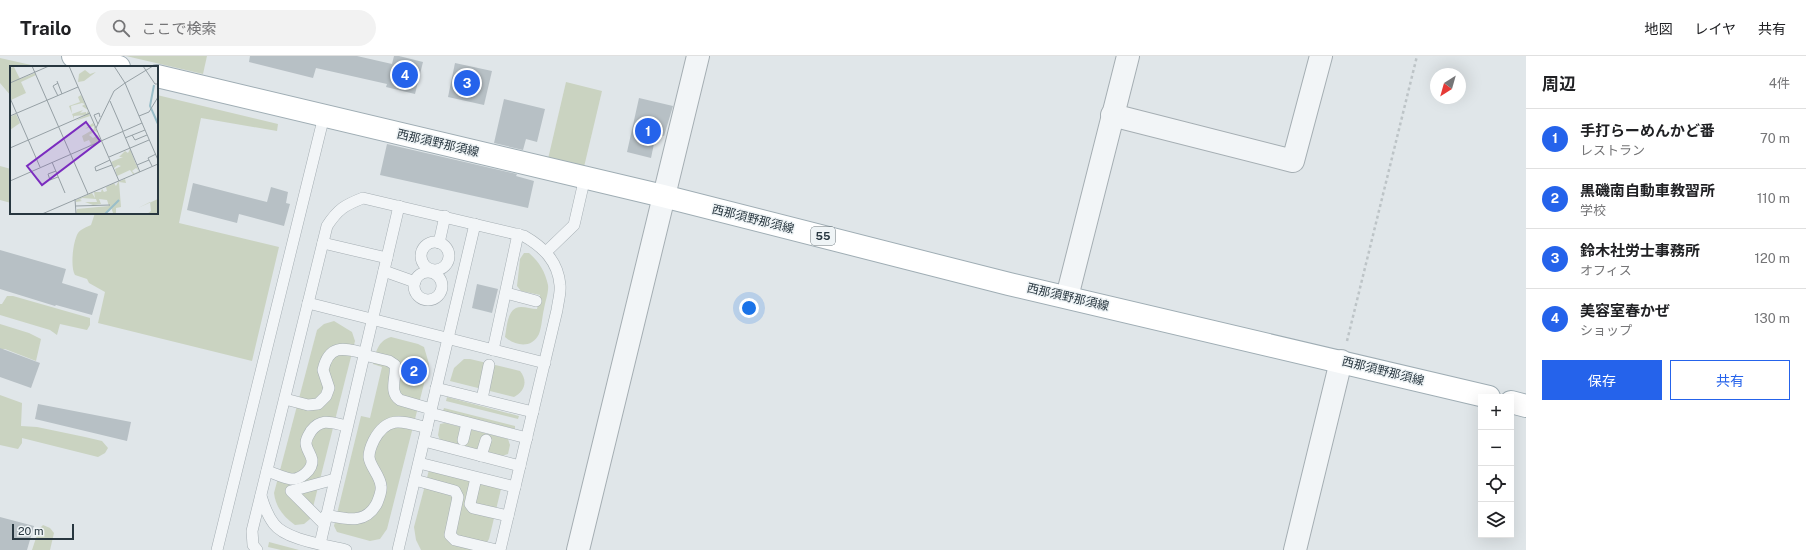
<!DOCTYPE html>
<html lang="ja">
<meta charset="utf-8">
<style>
:root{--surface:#fff;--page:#f2f2f2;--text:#202124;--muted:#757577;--line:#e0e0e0;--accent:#2563eb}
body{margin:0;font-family:"Public Sans","Noto Sans JP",sans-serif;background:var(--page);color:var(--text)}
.controls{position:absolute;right:12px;bottom:12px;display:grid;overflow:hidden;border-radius:0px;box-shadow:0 4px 16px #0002}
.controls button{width:36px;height:36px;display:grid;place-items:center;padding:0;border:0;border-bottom:1px solid var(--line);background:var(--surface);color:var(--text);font:20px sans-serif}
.compass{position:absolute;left:1430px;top:12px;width:36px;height:36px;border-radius:50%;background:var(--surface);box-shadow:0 4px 16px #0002;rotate:217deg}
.scale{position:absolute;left:12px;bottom:10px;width:62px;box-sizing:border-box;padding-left:4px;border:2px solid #283740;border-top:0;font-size:11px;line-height:14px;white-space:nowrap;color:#283740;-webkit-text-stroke:3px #eff4f6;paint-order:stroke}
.you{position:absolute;left:749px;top:252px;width:14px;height:14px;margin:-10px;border:3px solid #fff;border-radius:50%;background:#1a73e8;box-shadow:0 0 0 6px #1a73e833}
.badge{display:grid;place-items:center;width:26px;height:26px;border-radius:50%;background:var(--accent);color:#fff;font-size:13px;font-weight:700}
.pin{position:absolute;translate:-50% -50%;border:2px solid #fff;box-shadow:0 1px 4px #0006}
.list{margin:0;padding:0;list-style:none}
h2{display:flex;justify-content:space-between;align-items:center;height:52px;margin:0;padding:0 16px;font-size:17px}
h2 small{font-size:13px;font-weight:400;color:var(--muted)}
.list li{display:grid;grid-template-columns:26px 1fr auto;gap:12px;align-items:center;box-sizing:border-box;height:60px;padding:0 16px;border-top:1px solid var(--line)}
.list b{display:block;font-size:15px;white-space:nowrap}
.list p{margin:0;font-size:13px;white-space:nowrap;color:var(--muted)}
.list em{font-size:13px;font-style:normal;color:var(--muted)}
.actions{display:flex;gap:8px;padding:12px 16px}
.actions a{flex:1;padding:9px 0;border:1px solid var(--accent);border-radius:0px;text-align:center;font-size:14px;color:var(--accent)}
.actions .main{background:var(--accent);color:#fff}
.icon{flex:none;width:22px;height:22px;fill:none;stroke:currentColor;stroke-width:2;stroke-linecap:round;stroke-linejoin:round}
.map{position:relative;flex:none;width:1526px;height:494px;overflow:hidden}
header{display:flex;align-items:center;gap:24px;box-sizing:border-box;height:56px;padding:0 20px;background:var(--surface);border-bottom:1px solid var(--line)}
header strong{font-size:19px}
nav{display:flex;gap:22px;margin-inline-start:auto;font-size:14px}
.search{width:280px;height:36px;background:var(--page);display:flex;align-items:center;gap:10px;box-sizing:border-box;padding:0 14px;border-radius:22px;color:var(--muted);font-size:15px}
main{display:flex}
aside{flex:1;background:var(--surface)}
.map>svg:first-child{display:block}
</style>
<header>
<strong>Trailo</strong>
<div class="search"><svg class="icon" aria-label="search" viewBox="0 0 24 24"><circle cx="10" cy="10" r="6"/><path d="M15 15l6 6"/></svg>ここで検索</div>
<nav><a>地図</a><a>レイヤ</a><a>共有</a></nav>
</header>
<main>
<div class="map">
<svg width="1526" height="494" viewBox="0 0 1526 494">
<rect width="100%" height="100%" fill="#e0e6e9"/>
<g fill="#cad3c1">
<path d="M126,0H207L203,18Z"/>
<path d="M0,2L40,11H11V40L0,27Z"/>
<path d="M566,26L602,35L584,111L548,103Z"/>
<path d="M157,39L278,68L277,75L201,62L179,167L279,191L252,305L98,267L105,236L89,227L87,223L75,219C70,211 73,185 78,177C81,173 87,171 91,169L95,157H157Z"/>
<path d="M0,110L11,113V147L0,144Z"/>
<path d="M524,197H529C539,206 545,215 548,229C549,236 545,246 544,253C542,261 542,270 539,278C532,293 515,290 505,281C507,271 507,251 521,251C526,251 532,253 537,253L540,239L521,235L517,230L520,203Z"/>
<path d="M7,240H13L90,262V269L87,274L60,268L57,279L50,274L0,259V248H2Z"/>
<path d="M334,265L352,276L355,285L310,463L304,468L295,469C283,460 276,452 274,437L317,274L324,268Z"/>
<path d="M0,268L29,277L41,283L36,305L5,293H0Z"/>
<path d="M391,281L418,288L424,291L429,308L387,473L380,483L370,485L337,476L334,470L361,360L370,362L382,311L373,308C376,295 378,285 391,281Z"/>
<path d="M464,303H470L520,315C528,325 525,335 514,341L450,325L454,312Z"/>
<path d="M0,339L22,347L21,370L37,371L85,381L102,385L108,392L105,397L98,401L22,382V387L18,393L0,389Z"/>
<path d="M447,341L519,360L518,363L446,345Z"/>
<path d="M444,352L515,370V373L443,355Z"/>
<path d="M445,367L508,383L510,389L508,398L502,400L440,384L438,379L440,368Z"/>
<path d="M429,414L501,433L489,483L482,494H421L416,484L414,471Z"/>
<path d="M43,469L50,472L54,477L50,494H32L39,473Z"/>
<path d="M269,486L299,494H281L268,491Z"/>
</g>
<g fill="#b7c0c5">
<path d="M250,0H357L392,8L394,0H399L423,6L415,38L386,31L387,28L316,12L313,22L249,6Z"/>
<path d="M455,7L492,15L484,49L448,41Z"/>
<path d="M639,42L673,50L664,80L656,78L651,102L627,96Z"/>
<path d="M504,43L545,53L537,86L526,83L523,94L494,87Z"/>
<path d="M387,88L517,118L516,120L534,125L528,152L380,119Z"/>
<path d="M193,127L267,146L271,131L288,136L286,147L290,148L284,170L239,158L237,167L187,154Z"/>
<path d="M0,194L66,213L62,227L98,238L92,259L56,249L55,250L0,233Z"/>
<path d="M477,228L498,233L492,257L472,252Z"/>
<path d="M0,292L40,307L31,332L0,321Z"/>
<path d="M38,348L131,366L127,385L35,363Z"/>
<path d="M0,461L34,470L27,494H0Z"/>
</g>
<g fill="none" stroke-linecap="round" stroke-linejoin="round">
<defs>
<g id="service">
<circle cx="435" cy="200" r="14"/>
<path d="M323,187L387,202"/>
<path d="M439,187L445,160"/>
<path d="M546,196L574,169L585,121"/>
<path d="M384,215L415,226"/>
<circle cx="428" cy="230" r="14"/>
<path d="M506,237L536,245"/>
<path d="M308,247L545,307"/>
<path d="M493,294L518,178"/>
<path d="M364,299L389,305L395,309C397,321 388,336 400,344L431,353"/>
<path d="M436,332L533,356"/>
<path d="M285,343L308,349L318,348L326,340L329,332L323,314C329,288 343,292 364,297"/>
<path d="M482,343L489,309"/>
<path d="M430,357L527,382"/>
<path d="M463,384L467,367"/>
<path d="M424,385L520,410"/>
<path d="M481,400L486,384"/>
<path d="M419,407L515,431"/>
<path d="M267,415C274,417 283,422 291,423C300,424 313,414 312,404C311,398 306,393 306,387C306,382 309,379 311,375C322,361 332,367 347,370"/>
<path d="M476,422L470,448L473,452L508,460"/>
<path d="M415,424L455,435L458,441L450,479L455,484L497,494"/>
<path d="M261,440C264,450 267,459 274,468C286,484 326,489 346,494"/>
<path d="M326,459C346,463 366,469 377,447C379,442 382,435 381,430C380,419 370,411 369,401C369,396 372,388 374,384C388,358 404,366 427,372"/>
<path d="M324,468L291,435L335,423"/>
<path d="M320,488L399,150"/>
<path d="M217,494L324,60"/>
<path d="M257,494L253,489L252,475L327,170C338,153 345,149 363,142L524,180C543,191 558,205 560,229C561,236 558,246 557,254L500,494"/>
<path d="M398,494L475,168"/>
</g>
<g id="minor">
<path d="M1112,59L1293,105L1321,0"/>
<path d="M1067,241L1128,0"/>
<path d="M578,494L698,0"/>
<path d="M1295,494L1341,305"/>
</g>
<g id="primary">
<path d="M73,0L119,11"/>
<path d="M157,20L663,140L1009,228L1489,341"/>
<path d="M1511,346L1526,350"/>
</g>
</defs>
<use href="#service" stroke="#a5aeb3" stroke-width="12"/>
<use href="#minor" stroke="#a5aeb3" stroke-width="24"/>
<use href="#primary" stroke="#9fadb4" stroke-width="24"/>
<path stroke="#bdc4c7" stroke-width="2.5" stroke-dasharray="3 3" stroke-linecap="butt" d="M1347,285L1417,0"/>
<use href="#service" stroke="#f2f5f7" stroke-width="11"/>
<use href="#minor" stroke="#f2f5f7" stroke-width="22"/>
<use href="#primary" stroke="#fff" stroke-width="22"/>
</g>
<g text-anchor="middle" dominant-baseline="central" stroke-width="3" stroke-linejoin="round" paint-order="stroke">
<rect fill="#eff4f6" stroke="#647077" stroke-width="1" x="811" y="171" width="24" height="18" rx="3"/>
<g font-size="11" font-weight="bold" fill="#283740">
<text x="823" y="180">55</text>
</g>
<g font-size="12" fill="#283740" stroke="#eff4f6">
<text transform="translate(438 87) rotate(13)">西那須野那須線</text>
<text transform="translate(753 163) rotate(14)">西那須野那須線</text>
<text transform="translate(1068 241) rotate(13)">西那須野那須線</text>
<text transform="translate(1383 315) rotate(14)">西那須野那須線</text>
</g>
</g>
<g transform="translate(10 10)">
<rect width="148" height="148" fill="#e0e6e9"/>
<path d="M4,1L10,13L25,7L26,9L11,16L16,27L1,34L0,2ZM75,4L80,8L86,6L74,15L68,16L69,8ZM71,29L78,44L72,40L75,38L72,37L61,40L62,48L73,44L70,47L76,46V48L78,45L80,50L65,55L76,49L64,50V53L59,40L70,36L68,31ZM6,48L10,57L0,64V51ZM83,57L88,67L85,65L79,69L83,72L88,69L91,75L78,80L81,78L79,74L74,76L72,70L84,63V60L75,63ZM120,83L129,106L125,107L129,105L126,102L122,105L125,108H123L120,104L107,110L105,103L111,100L108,99L104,102L101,96L113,91H109L115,85L118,87ZM131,106L115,113L116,117L109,116L111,141L106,142V147H103L101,141L94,148H66L67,143L99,140L97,134L89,133L91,138L83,139L75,136H87L86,133L72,132L70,134L72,135L66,136V134L82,127L85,132L84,126H91L92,123L94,126L97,125L96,121L104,117L106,120L108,116ZM148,133V148H137L141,145L140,136L128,142Z" fill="#cad3c1"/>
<path fill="none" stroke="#9abec9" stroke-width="2" d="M144,19L140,40L148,58M95,148L109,134"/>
<path fill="none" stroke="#96a0a5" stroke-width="1" d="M22,0L78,128M59,0L109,115M133,0L145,18H148M47,15L52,28M0,17L39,0M48,30L43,20L48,17M0,32L30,101M100,35L113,65M0,50L68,21M129,50L139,46L148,31M132,57L148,94M88,58L84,49L89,47L90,51M86,62L104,25L115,17L104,0M113,66L130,106M122,69L125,74L137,69M115,72L135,64M0,82L80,47M99,91L139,74M100,94L85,101L86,105L102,99M42,96L55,127M127,99L139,94M142,100L138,92L146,88M46,105L38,108L40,114L48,111M0,115L132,57L115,17L143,0M65,133L66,148M66,140L100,139M32,148L148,98"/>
<path fill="#7b2cbf" fill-opacity="0.15" stroke="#7b2cbf" stroke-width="2" d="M76,56L90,75L32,119L17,100Z"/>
<rect width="148" height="148" fill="none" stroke="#283740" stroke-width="2"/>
</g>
</svg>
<div class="controls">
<button>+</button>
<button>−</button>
<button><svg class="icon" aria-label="locate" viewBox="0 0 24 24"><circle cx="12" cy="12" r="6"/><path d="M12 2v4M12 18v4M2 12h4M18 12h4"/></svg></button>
<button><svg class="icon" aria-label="layers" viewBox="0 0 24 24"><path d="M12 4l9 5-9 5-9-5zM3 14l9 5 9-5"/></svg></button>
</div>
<svg class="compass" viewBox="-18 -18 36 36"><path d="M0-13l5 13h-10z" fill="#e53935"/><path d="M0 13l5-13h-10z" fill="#757577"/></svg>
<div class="scale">20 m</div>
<div class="you"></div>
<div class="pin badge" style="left:648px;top:75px">1</div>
<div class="pin badge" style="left:414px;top:315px">2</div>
<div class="pin badge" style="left:467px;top:27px">3</div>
<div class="pin badge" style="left:405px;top:19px">4</div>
</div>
<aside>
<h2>周辺<small>4件</small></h2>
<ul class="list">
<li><span class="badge">1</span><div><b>手打らーめんかど番</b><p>レストラン</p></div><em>70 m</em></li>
<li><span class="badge">2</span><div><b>黒磯南自動車教習所</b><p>学校</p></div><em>110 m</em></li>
<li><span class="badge">3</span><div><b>鈴木社労士事務所</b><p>オフィス</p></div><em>120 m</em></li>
<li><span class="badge">4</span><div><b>美容室春かぜ</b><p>ショップ</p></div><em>130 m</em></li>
</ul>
<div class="actions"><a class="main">保存</a><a>共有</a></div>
</aside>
</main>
